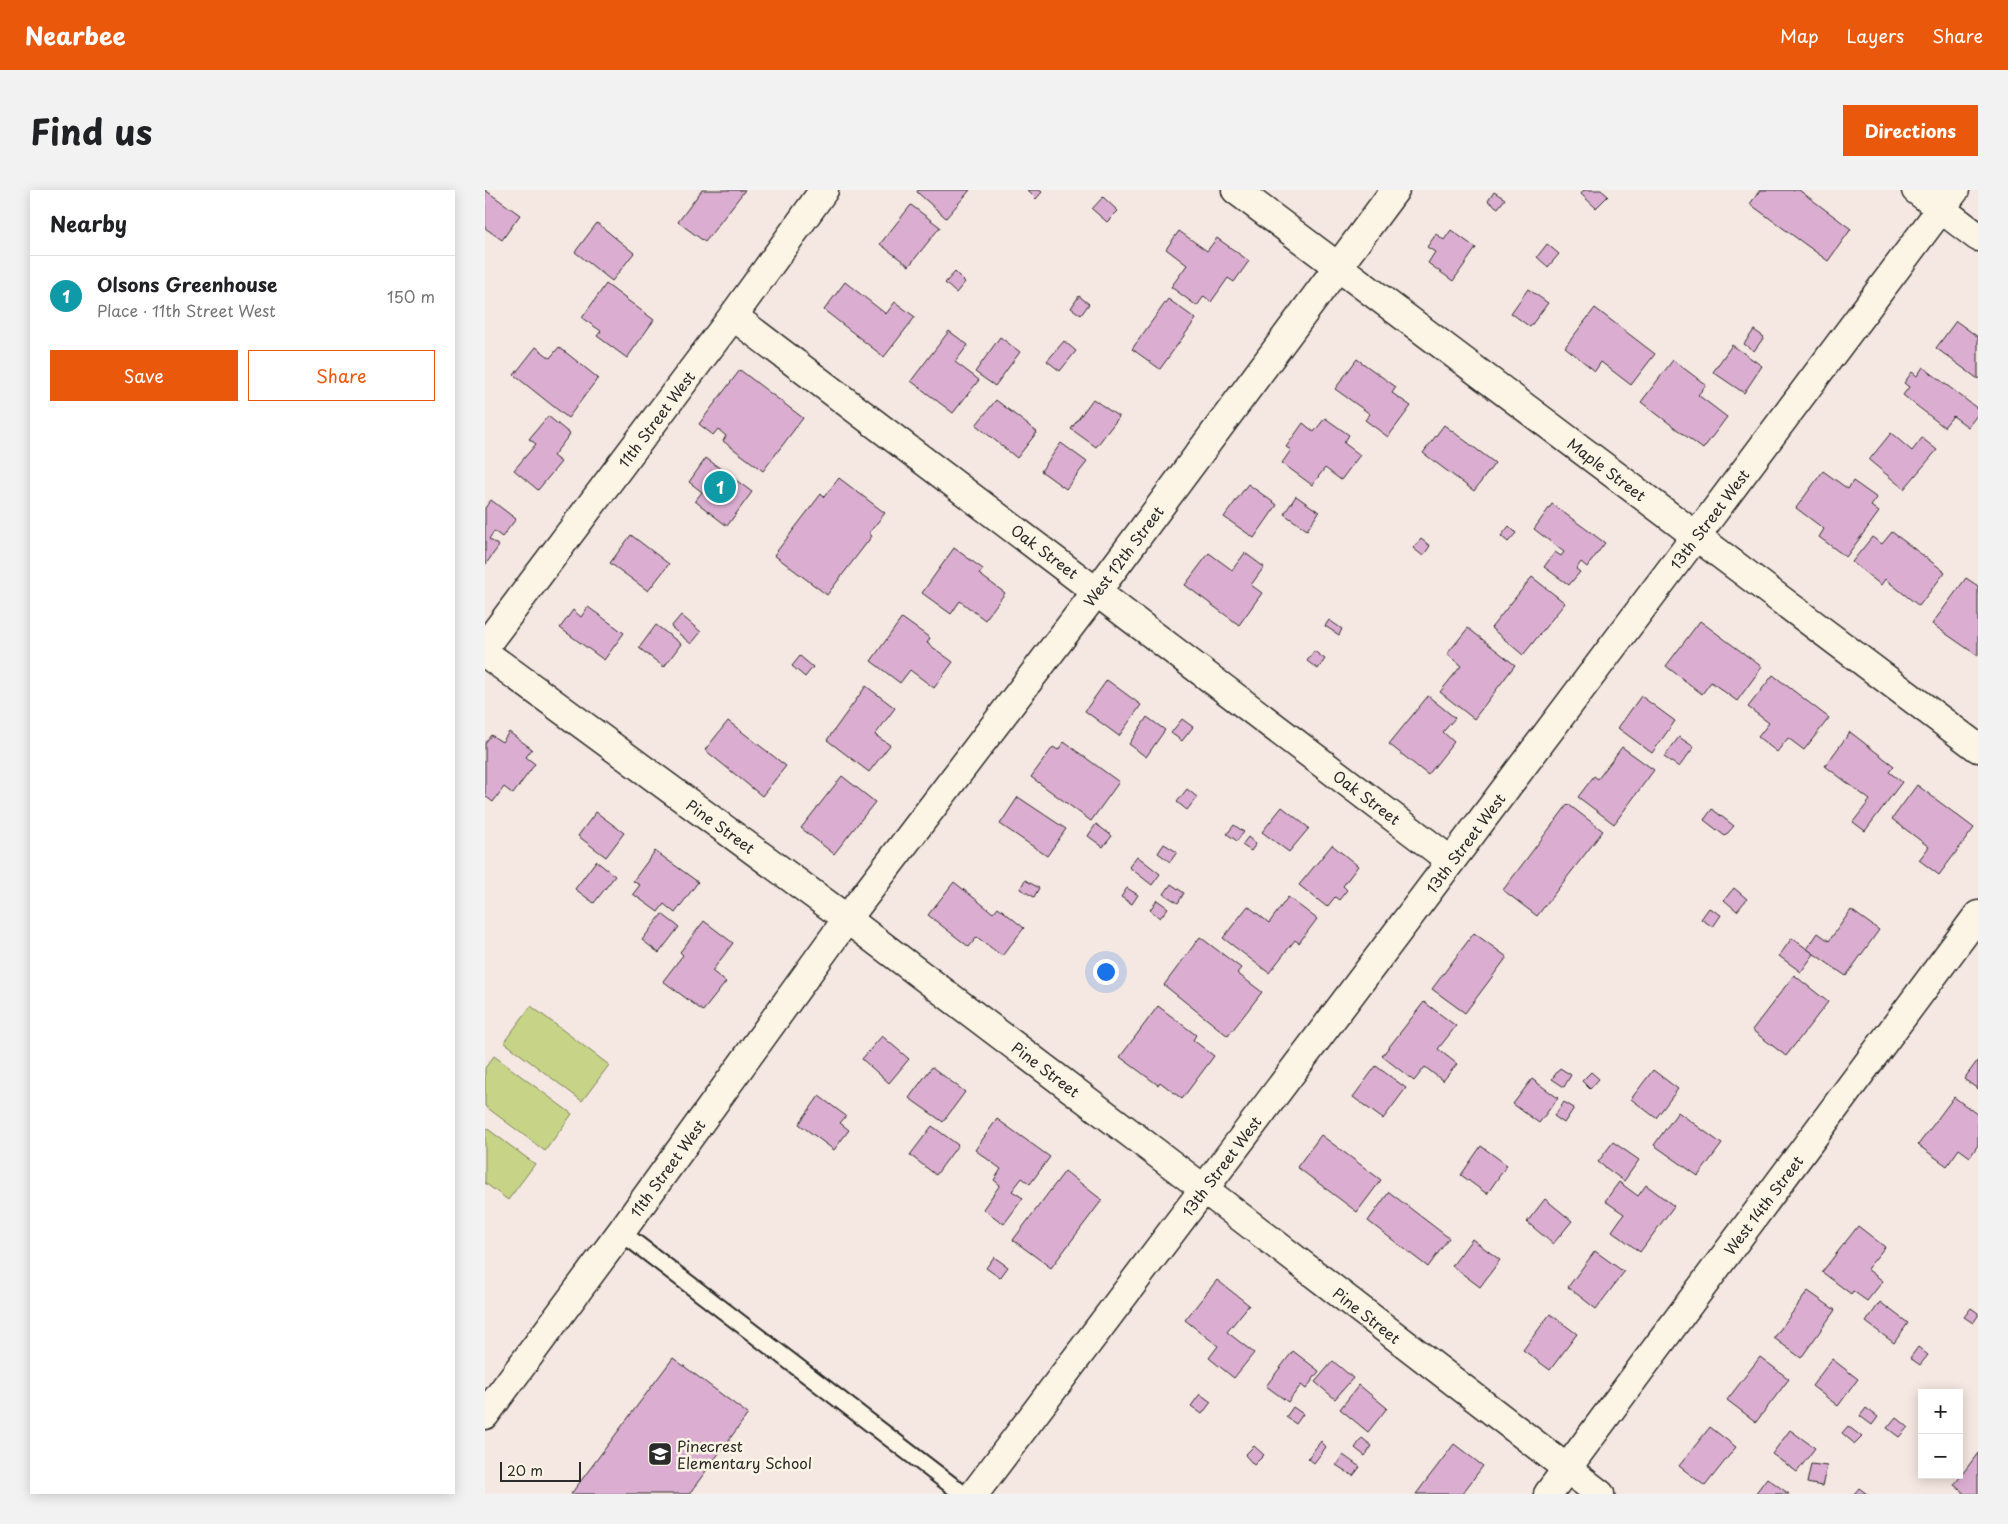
<!DOCTYPE html>
<meta charset="utf-8">
<style>
:root{--surface:#fff;--page:#f2f2f2;--text:#202124;--muted:#757577;--line:#e0e0e0;--accent:#ea580c}
body{margin:0;font-family:"Playpen Sans",sans-serif;background:var(--page);color:var(--text)}
.controls{position:absolute;right:15px;bottom:15px;display:grid;overflow:hidden;border-radius:0px;box-shadow:0 2px 12px #0003}
.controls button{width:45px;height:45px;display:grid;place-items:center;padding:0;border:0;border-bottom:1px solid var(--line);background:var(--surface);color:var(--text);font:25px sans-serif}
.scale{position:absolute;left:15px;bottom:12px;width:81px;box-sizing:border-box;padding-left:5px;border:2px solid #2b2b2b;border-top:0;font-size:14px;line-height:18px;white-space:nowrap;color:#2b2b2b;-webkit-text-stroke:4px #fcf5e5;paint-order:stroke}
.you{position:absolute;left:620px;top:781px;width:18px;height:18px;margin:-12px;border:4px solid #fff;border-radius:50%;background:#1a73e8;box-shadow:0 0 0 8px #1a73e833}
.badge{display:grid;place-items:center;width:32px;height:32px;border-radius:50%;background:var(--accent);color:#fff;font-size:16px;font-weight:700}
.pin{position:absolute;translate:-50% -50%;border:2px solid #fff;box-shadow:0 1px 5px #0006}
.list{margin:0;padding:0;list-style:none}
h2{display:flex;justify-content:space-between;align-items:center;height:65px;margin:0;padding:0 20px;font-size:21px}
h2 small{font-size:16px;font-weight:400;color:var(--muted)}
.list li{display:grid;grid-template-columns:32px 1fr auto;gap:15px;align-items:center;box-sizing:border-box;height:80px;padding:0 20px;border-top:1px solid var(--line)}
.list b{display:block;font-size:19px;white-space:nowrap}
.list p{margin:0;font-size:16px;white-space:nowrap;color:var(--muted)}
.list em{font-size:16px;font-style:normal;color:var(--muted)}
.actions{display:flex;gap:10px;padding:15px 20px}
.actions a{flex:1;padding:11px 0;border:1px solid var(--accent);border-radius:0px;text-align:center;font-size:18px;color:var(--accent)}
.actions .main{background:var(--accent);color:#fff}
.map{position:relative;flex:none;width:1493px;height:1304px;overflow:hidden;border-radius:0px}
header{display:flex;align-items:center;gap:30px;box-sizing:border-box;height:70px;padding:0 25px;background:var(--accent);color:#fff}
header strong{font-size:24px}
nav{display:flex;gap:28px;margin-inline-start:auto;font-size:18px}
.intro{display:flex;align-items:center;justify-content:space-between;box-sizing:border-box;height:120px;padding:0 30px}
h1{margin:0;font-size:35px}
.button{padding:12px 22px;border-radius:0px;background:var(--accent);color:#fff;font-size:18px;font-weight:700}
main{display:flex;gap:30px;padding:0 30px}
aside{flex:1;background:var(--surface);border-radius:0px;box-shadow:0 2px 12px #0003}
.map>svg:first-child{display:block}
</style>
<header>
<strong>Nearbee</strong>
<nav><a>Map</a><a>Layers</a><a>Share</a></nav>
</header>
<div class="intro"><h1>Find us</h1><a class="button">Directions</a></div>
<main>
<aside>
<h2>Nearby<small></small></h2>
<ul class="list">
<li><span class="badge" style="background:#0f9aa8">1</span><div><b>Olsons Greenhouse</b><p>Place · 11th Street West</p></div><em>150 m</em></li>
</ul>
<div class="actions"><a class="main">Save</a><a>Share</a></div>
</aside>
<div class="map">
<svg width="1493" height="1304" viewBox="0 0 1493 1304">
<rect width="100%" height="100%" fill="#f5e7e1"/>
<filter id="ink" filterUnits="userSpaceOnUse"><feTurbulence type="fractalNoise" baseFrequency=".02" numOctaves="2"/><feDisplacementMap in="SourceGraphic" scale="10" xChannelSelector="R" yChannelSelector="G"/><feConvolveMatrix kernelMatrix="1 2 1 2 8 2 1 2 1" color-interpolation-filters="sRGB"/></filter>
<g filter="url(#ink)">
<g fill="#c7d487" stroke="#798059">
<path d="M46,816L124,875L97,911L19,852Z"/>
<path d="M9,866L87,924L60,961L0,916V878Z"/>
<path d="M0,937L50,974L23,1010L0,993Z"/>
</g>
<g fill="#dbaed1" stroke="#2b2b2b">
<path d="M0,0L35,25L17,50L0,38Z"/>
<path d="M217,0H260L220,52L193,32Z"/>
<path d="M433,0H485L461,28L432,2Z"/>
<path d="M542,0H554L557,2L551,9Z"/>
<path d="M1099,0H1116L1123,6L1111,18L1096,4Z"/>
<path d="M1275,0H1314L1366,39L1343,71L1265,14Z"/>
<path d="M1009,2L1020,9L1013,18L1003,11Z"/>
<path d="M618,7L633,21L622,32L607,19Z"/>
<path d="M426,15L455,37L424,76L395,54Z"/>
<path d="M112,33L149,63L127,91L90,62Z"/>
<path d="M966,40L991,58L968,91L943,73L950,62L942,57L951,44L959,50Z"/>
<path d="M694,41L722,61L732,48L764,71L749,92L743,88L726,112L719,106L712,116L686,97L702,75L681,59Z"/>
<path d="M1062,54L1074,64L1063,77L1052,67Z"/>
<path d="M470,82L480,92L471,103L460,93Z"/>
<path d="M360,92L401,124L410,112L430,127L399,167L339,120Z"/>
<path d="M121,94L169,130L142,168L112,146L116,141L97,128Z"/>
<path d="M1043,99L1063,113L1045,137L1026,123Z"/>
<path d="M594,106L604,114L596,125L586,118Z"/>
<path d="M683,109L711,129L675,179L647,159Z"/>
<path d="M1110,118L1170,164L1146,195L1116,172L1110,181L1080,157Z"/>
<path d="M1471,131L1493,147V189L1451,158Z"/>
<path d="M1269,140L1279,147L1269,161L1259,154Z"/>
<path d="M464,141L483,155L470,172L494,190L468,223L426,191Z"/>
<path d="M515,147L535,162L510,196L490,182Z"/>
<path d="M579,151L591,161L575,181L562,171Z"/>
<path d="M1247,155L1277,176L1259,203L1228,182Z"/>
<path d="M51,157L65,168L74,157L113,188L83,228L29,185Z"/>
<path d="M872,169L911,197L907,203L926,216L903,247L880,230L885,224L850,199Z"/>
<path d="M1188,170L1221,195L1213,205L1242,227L1218,259L1156,212Z"/>
<path d="M1438,177L1493,219V224L1483,237L1468,226L1459,237L1418,205L1424,197L1419,193L1427,182L1432,186Z"/>
<path d="M255,180L318,228L278,281L238,251L241,246L233,239L228,245L214,234Z"/>
<path d="M608,209L634,227L611,257L586,239Z"/>
<path d="M511,210L552,242L532,268L491,235Z"/>
<path d="M63,226L85,244L68,266L76,272L53,300L29,280L51,254L44,249Z"/>
<path d="M840,228L864,245L859,253L875,265L856,290L840,278L827,295L797,273L806,260L801,257L818,233L829,242Z"/>
<path d="M959,235L1010,273L989,301L938,263Z"/>
<path d="M1406,243L1427,261L1437,248L1452,260L1419,299L1384,270Z"/>
<path d="M576,253L602,272L581,299L556,281Z"/>
<path d="M221,268L267,302L242,336L210,311L217,302L204,292Z"/>
<path d="M1338,281L1363,299L1368,291L1392,308L1386,316L1394,322L1361,367L1334,347L1339,339L1311,318Z"/>
<path d="M354,288L400,323L384,343L387,346L342,405L289,365L336,304L339,307Z"/>
<path d="M763,294L792,315L769,348L739,327Z"/>
<path d="M811,306L834,322L822,340L799,324Z"/>
<path d="M6,310L31,329L17,347L9,341L4,349L14,356L0,375V318Z"/>
<path d="M1067,314L1120,353L1102,377L1096,372L1091,379L1095,382L1084,395L1059,377L1070,362L1076,366L1079,362L1049,339Z"/>
<path d="M1024,336L1031,343L1023,352L1016,346Z"/>
<path d="M1407,342L1460,382L1434,416L1400,389L1396,395L1367,372L1387,347L1397,354Z"/>
<path d="M146,345L184,374L163,401L125,373Z"/>
<path d="M936,349L945,356L938,366L928,358Z"/>
<path d="M469,358L498,379L494,384L520,403L500,430L475,411L466,424L437,403Z"/>
<path d="M724,363L747,380L760,363L779,377L766,395L777,403L754,435L700,395Z"/>
<path d="M1047,387L1080,413L1038,465L1006,438Z"/>
<path d="M1481,388L1493,396V466L1447,434Z"/>
<path d="M103,417L139,443L119,470L75,438L88,420L96,427Z"/>
<path d="M196,425L216,442L206,454L186,437Z"/>
<path d="M417,428L445,448L442,453L468,472L449,498L425,480L415,493L386,471Z"/>
<path d="M844,430L857,439L854,445L840,436Z"/>
<path d="M1215,431L1277,477L1252,511L1226,492L1217,504L1181,476Z"/>
<path d="M171,435L196,454L179,477L154,458Z"/>
<path d="M983,438L1030,475L989,529L955,502L976,476L962,464Z"/>
<path d="M829,461L840,469L833,479L822,471Z"/>
<path d="M315,466L328,477L320,487L307,476Z"/>
<path d="M1288,485L1344,528L1319,560L1303,548L1292,562L1273,547L1284,533L1263,517Z"/>
<path d="M622,490L656,515L634,546L600,521Z"/>
<path d="M381,496L410,518L390,545L405,555L384,582L342,550Z"/>
<path d="M943,506L970,528L958,542L969,552L943,585L904,554Z"/>
<path d="M1156,506L1190,531L1167,563L1133,538Z"/>
<path d="M662,527L680,540L661,567L644,554Z"/>
<path d="M697,529L708,537L697,551L686,543Z"/>
<path d="M243,531L301,576L277,606L220,560Z"/>
<path d="M24,542L47,559L41,567L50,574L28,604L19,597L8,612L0,606V553L6,545L17,552Z"/>
<path d="M1365,542L1409,576L1404,582L1417,592L1380,641L1368,632L1385,610L1340,576Z"/>
<path d="M1194,547L1209,557L1194,577L1179,567Z"/>
<path d="M579,552L634,592L606,631L546,587L568,557L573,560Z"/>
<path d="M1137,557L1169,580L1129,634L1093,607L1109,586L1113,589Z"/>
<path d="M357,586L390,612L349,664L316,638Z"/>
<path d="M1432,595L1489,638L1454,685L1434,670L1444,657L1407,629Z"/>
<path d="M702,599L712,607L702,620L692,612Z"/>
<path d="M533,607L581,639L562,666L515,634Z"/>
<path d="M1083,614L1118,641L1052,726L1018,700Z"/>
<path d="M797,617L824,638L804,662L777,642Z"/>
<path d="M1227,619L1249,636L1240,646L1219,630Z"/>
<path d="M111,622L139,643L121,667L93,646Z"/>
<path d="M611,634L627,646L618,657L603,646Z"/>
<path d="M749,635L759,642L752,651L742,644Z"/>
<path d="M763,647L771,654L766,661L757,655Z"/>
<path d="M679,654L692,662L685,672L673,663Z"/>
<path d="M847,655L873,676L858,696L862,700L854,710L850,707L842,717L814,695Z"/>
<path d="M170,661L213,692L190,723L179,714L173,722L148,704L155,695L148,691Z"/>
<path d="M652,666L675,684L667,695L644,677Z"/>
<path d="M111,671L130,686L109,713L90,699Z"/>
<path d="M540,690L554,698L549,707L535,699Z"/>
<path d="M469,692L508,723L513,717L539,738L517,766L492,747L484,757L443,725Z"/>
<path d="M686,694L699,703L693,713L679,704Z"/>
<path d="M642,698L653,705L647,714L636,707Z"/>
<path d="M1249,698L1262,709L1252,721L1239,710Z"/>
<path d="M803,707L832,729L814,753L810,750L784,783L738,748L763,716L784,733Z"/>
<path d="M672,710L683,718L675,728L665,720Z"/>
<path d="M1224,718L1236,725L1228,737L1216,729Z"/>
<path d="M1366,720L1394,740L1361,786L1322,759L1333,743L1344,751Z"/>
<path d="M177,724L194,737L174,763L157,750Z"/>
<path d="M219,731L248,753L227,781L241,792L218,821L178,791L198,765L195,762Z"/>
<path d="M989,743L1022,767L980,823L947,799Z"/>
<path d="M715,747L756,778L752,783L777,802L743,846L679,795Z"/>
<path d="M1307,748L1329,764L1316,782L1294,766Z"/>
<path d="M1309,785L1343,812L1301,866L1267,840Z"/>
<path d="M939,812L971,836L953,859L972,874L958,891L940,877L929,891L897,866Z"/>
<path d="M673,816L711,845L708,850L729,866L697,909L675,892L673,895L635,867Z"/>
<path d="M397,846L424,869L404,893L377,869Z"/>
<path d="M1493,870V899L1479,889Z"/>
<path d="M891,876L921,898L898,929L868,907Z"/>
<path d="M447,877L480,902L458,932L424,908Z"/>
<path d="M1075,878L1086,885L1079,897L1067,889Z"/>
<path d="M1168,880L1193,899L1171,928L1146,909Z"/>
<path d="M1106,882L1114,889L1105,899L1097,891Z"/>
<path d="M1047,889L1073,908L1054,933L1028,914Z"/>
<path d="M334,906L361,926L355,933L364,940L349,960L314,934Z"/>
<path d="M1469,907L1493,925V955L1485,967L1474,959L1462,976L1433,955Z"/>
<path d="M1079,912L1089,918L1079,933L1069,926Z"/>
<path d="M1193,922L1237,954L1213,986L1169,955Z"/>
<path d="M512,929L565,967L545,994L537,988L527,1001L538,1008L519,1034L498,1019L515,995L509,990L516,979L490,960Z"/>
<path d="M447,936L473,955L451,985L425,965Z"/>
<path d="M836,945L896,990L872,1022L812,977Z"/>
<path d="M1128,952L1154,970L1139,991L1113,972Z"/>
<path d="M996,956L1022,975L1002,1004L976,985Z"/>
<path d="M580,981L617,1010L566,1078L528,1050Z"/>
<path d="M1134,992L1153,1006L1161,995L1189,1016L1155,1062L1127,1041L1139,1024L1120,1011Z"/>
<path d="M904,1002L964,1048L943,1077L883,1031Z"/>
<path d="M1060,1009L1087,1031L1068,1054L1042,1032Z"/>
<path d="M1373,1036L1400,1057L1382,1079L1398,1091L1382,1111L1368,1101L1366,1104L1337,1082Z"/>
<path d="M987,1049L1015,1070L995,1097L967,1076Z"/>
<path d="M1110,1061L1139,1082L1111,1119L1083,1097Z"/>
<path d="M509,1067L523,1077L515,1088L501,1078Z"/>
<path d="M732,1090L764,1115L742,1142L769,1163L749,1188L724,1168L733,1156L700,1130Z"/>
<path d="M1323,1101L1350,1120L1316,1168L1289,1148Z"/>
<path d="M1395,1112L1423,1133L1409,1153L1381,1132Z"/>
<path d="M1486,1118L1493,1123V1126L1488,1133L1479,1127Z"/>
<path d="M1065,1124L1092,1144L1065,1180L1038,1160Z"/>
<path d="M1433,1157L1443,1165L1435,1175L1425,1168Z"/>
<path d="M808,1161L834,1181L821,1199L816,1195L803,1212L781,1196Z"/>
<path d="M1275,1167L1304,1189L1271,1232L1242,1210Z"/>
<path d="M188,1168L263,1224L204,1304H86Z"/>
<path d="M1347,1169L1373,1189L1353,1216L1327,1196Z"/>
<path d="M848,1171L868,1188L850,1209L830,1192Z"/>
<path d="M874,1195L902,1218L883,1242L855,1219Z"/>
<path d="M715,1204L726,1212L717,1224L706,1216Z"/>
<path d="M808,1217L818,1224L811,1234L801,1227Z"/>
<path d="M1381,1218L1393,1227L1387,1235L1375,1226Z"/>
<path d="M1411,1227L1423,1237L1414,1247L1402,1238Z"/>
<path d="M1363,1236L1377,1247L1370,1254L1357,1243Z"/>
<path d="M1225,1237L1251,1257L1220,1296L1194,1276Z"/>
<path d="M1305,1240L1330,1258L1312,1282L1287,1264Z"/>
<path d="M877,1248L887,1256L880,1266L870,1258Z"/>
<path d="M836,1251L841,1257L829,1273L823,1268Z"/>
<path d="M969,1254L998,1276L977,1304H931Z"/>
<path d="M769,1256L779,1265L769,1275L760,1265Z"/>
<path d="M1493,1263V1304H1480L1469,1295Z"/>
<path d="M858,1265L875,1277L868,1286L851,1275Z"/>
<path d="M1326,1274L1342,1276L1337,1296L1322,1293Z"/>
<path d="M1282,1288L1304,1304H1270Z"/>
<path d="M1374,1298L1382,1304H1369Z"/>
</g>
<g fill="none" stroke-linecap="round" stroke-linejoin="round">
<defs>
<path id="service" d="M136,1042L478,1304"/>
<g id="minor">
<path d="M751,0L1493,558"/>
<path d="M1431,0L1493,47"/>
<path d="M248,126L966,671"/>
<path d="M0,456L248,126L339,0"/>
<path d="M0,1225L136,1042L362,729L612,401L910,0"/>
<path d="M489,1304L1211,346L1470,0"/>
<path d="M1063,1304L1493,725"/>
</g>
<path id="tertiary" d="M0,463L362,729L719,999L1115,1304"/>
</defs>
<use href="#service" stroke="#2b2b2b" stroke-width="20"/>
<use href="#minor" stroke="#2b2b2b" stroke-width="31"/>
<use href="#tertiary" stroke="#2b2b2b" stroke-width="31"/>
<use href="#service" stroke="#fcf5e5" stroke-width="16"/>
<use href="#minor" stroke="#fcf5e5" stroke-width="28"/>
<use href="#tertiary" stroke="#fcf5e5" stroke-width="28"/>
</g>
</g>
<defs>
<symbol id="school-square" viewBox="-11 -11 22 22"><rect x="-9" y="-9" width="18" height="18" rx="4" fill="#2b2b2b" stroke="#fcf5e5"/><path d="M0-5L7-2L0 1L-7-2ZM-4 1L0 2.5L4 1V4Q0 6-4 4Z" fill="#fff"/></symbol>
</defs>
<g fill-rule="evenodd">
<use href="#school-square" x="161" y="1250" width="28" height="28"/>
</g>
<g text-anchor="middle" dominant-baseline="central" stroke-width="5" stroke-linejoin="round" paint-order="stroke">
<g font-size="15" fill="#2b2b2b" stroke="#fcf5e5">
<text transform="translate(171 229) rotate(-53)">11th Street West</text>
<text transform="translate(1122 279) rotate(37)">Maple Street</text>
<text transform="translate(1224 329) rotate(-53)">13th Street West</text>
<text transform="translate(560 361) rotate(37)">Oak Street</text>
<text transform="translate(638 366) rotate(-53)">West 12th Street</text>
<text transform="translate(882 607) rotate(37)">Oak Street</text>
<text transform="translate(236 636) rotate(36)">Pine Street</text>
<text transform="translate(980 653) rotate(-53)">13th Street West</text>
<text transform="translate(561 879) rotate(37)">Pine Street</text>
<text transform="translate(736 976) rotate(-53)">13th Street West</text>
<text transform="translate(182 978) rotate(-54)">11th Street West</text>
<text transform="translate(1278 1015) rotate(-53)">West 14th Street</text>
<text transform="translate(882 1125) rotate(38)">Pine Street</text>
</g>
<g font-size="15" fill="#2b2b2b" stroke="#fcf5e5" text-anchor="start">
<text x="192" y="1255">Pinecrest<tspan x="192" dy="17">Elementary School</tspan></text>
</g>
</g>
</svg>
<div class="controls">
<button>+</button>
<button>−</button>
</div>
<div class="scale">20 m</div>
<div class="you"></div>
<div class="pin badge" style="left:235px;top:297px;background:#0f9aa8">1</div>
</div>
</main>
